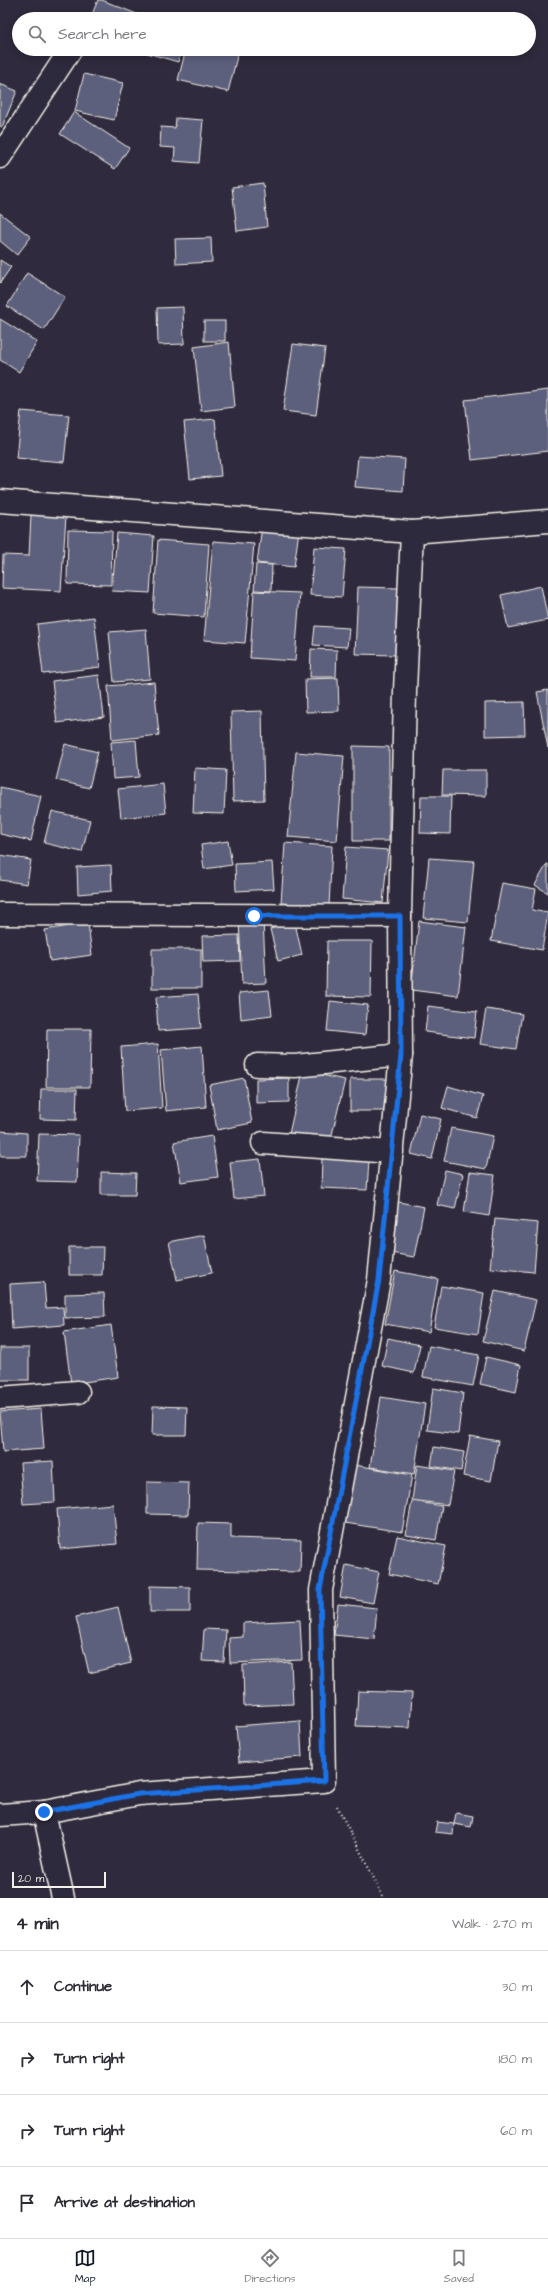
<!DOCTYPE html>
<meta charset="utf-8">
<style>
:root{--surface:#fff;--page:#f2f2f3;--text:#2b2b33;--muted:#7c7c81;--line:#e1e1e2;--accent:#111827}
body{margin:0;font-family:"Architects Daughter",sans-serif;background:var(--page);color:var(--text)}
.scale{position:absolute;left:12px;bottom:10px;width:94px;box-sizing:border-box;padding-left:4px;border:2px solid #f4f1e8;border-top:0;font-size:11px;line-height:14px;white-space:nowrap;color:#f4f1e8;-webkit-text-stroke:3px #2f2a3d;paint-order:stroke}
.stop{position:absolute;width:12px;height:12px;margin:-9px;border:3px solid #1a73e8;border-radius:50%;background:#fff}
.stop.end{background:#1a73e8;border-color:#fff;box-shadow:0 1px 4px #0008}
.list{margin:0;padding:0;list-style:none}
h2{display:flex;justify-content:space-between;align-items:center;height:52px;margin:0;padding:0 16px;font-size:17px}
h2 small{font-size:13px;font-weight:400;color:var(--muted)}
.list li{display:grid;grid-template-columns:26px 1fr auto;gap:12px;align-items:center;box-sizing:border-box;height:72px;padding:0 16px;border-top:1px solid var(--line)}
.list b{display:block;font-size:15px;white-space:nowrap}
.list em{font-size:13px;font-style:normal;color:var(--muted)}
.icon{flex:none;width:22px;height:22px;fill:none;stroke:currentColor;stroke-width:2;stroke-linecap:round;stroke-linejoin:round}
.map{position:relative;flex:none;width:548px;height:1898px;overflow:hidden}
.search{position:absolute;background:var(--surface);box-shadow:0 2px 10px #0003;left:12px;right:12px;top:12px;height:44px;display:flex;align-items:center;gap:10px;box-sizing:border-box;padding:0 14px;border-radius:22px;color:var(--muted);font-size:15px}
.sheet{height:340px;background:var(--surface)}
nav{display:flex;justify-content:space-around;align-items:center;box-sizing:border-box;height:56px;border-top:1px solid var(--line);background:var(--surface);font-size:11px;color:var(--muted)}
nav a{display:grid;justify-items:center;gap:2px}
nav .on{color:var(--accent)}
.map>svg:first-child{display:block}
</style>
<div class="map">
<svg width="548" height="1898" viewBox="0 0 548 1898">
<rect width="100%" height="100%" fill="#2f2a3d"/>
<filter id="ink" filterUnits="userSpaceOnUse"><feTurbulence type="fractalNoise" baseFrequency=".025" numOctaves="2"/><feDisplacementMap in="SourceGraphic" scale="8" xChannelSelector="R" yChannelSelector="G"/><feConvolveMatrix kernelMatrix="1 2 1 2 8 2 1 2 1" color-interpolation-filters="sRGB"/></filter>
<g filter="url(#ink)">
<g fill="#5d607d" stroke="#f4f1e8">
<path d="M98,0H102L149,19H90Z"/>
<path d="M145,49H182L178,62L144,52Z"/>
<path d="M186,49H239L228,92L178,80Z"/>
<path d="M84,74L123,83L114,120L75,111Z"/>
<path d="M0,84L17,91L2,127L0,126Z"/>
<path d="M74,112L129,148L115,169L60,134Z"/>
<path d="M176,118L203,120L199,163L174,161L175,148L160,147L161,127L175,128Z"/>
<path d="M263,183L267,227L237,231L232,187Z"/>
<path d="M0,213L31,237L17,255L0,241Z"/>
<path d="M211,238L212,262L176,264L175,239Z"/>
<path d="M0,260L11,267L0,283Z"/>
<path d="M27,273L65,297L44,330L7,306Z"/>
<path d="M183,307L184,344L158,345L157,308Z"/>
<path d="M0,319L37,342L19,372L0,360Z"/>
<rect x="204" y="321" width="21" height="20"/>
<path d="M229,342L235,407L201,411L194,347Z"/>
<path d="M293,344L325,348L316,415L283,411Z"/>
<path d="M548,390V451L472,460L465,400Z"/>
<path d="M21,411L69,415L64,462L16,458Z"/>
<path d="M215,419L221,476L190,479L184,422Z"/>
<path d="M358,456L405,459L403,491L355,487Z"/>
<path d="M31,515L66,516L61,591L2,588L3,555L29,556Z"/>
<path d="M262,526L299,531L294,567L257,563Z"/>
<path d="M68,530L112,531L111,585L67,584Z"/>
<path d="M117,533L154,536L150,593L112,591Z"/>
<path d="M158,540L209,544L204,617L153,613Z"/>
<path d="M213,541L254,544L245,643L204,640Z"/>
<path d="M314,547L346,549L342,597L310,595Z"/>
<path d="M256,564L272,565L271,591L254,590Z"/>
<path d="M541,586L548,620L508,628L501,595Z"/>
<path d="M358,587L398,588L395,655L355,654Z"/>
<path d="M254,591L300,593L295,661L250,658Z"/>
<path d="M94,617L100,667L43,674L37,624Z"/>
<path d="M315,626L349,628L347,647L313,645Z"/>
<path d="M146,629L150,679L114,682L109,632Z"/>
<path d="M311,649L337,650L336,677H310Z"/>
<path d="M99,675L104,717L57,723L52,681Z"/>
<path d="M338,678L339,711L306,712L305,679Z"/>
<path d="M154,682L159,735L112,740L108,686Z"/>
<path d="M548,690V748L537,692Z"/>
<path d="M524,702L525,735L485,736V703Z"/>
<path d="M262,711L264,800L233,801L231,712Z"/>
<path d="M136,740L139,777L113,779L111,742Z"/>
<path d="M65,744L98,752L89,788L56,780Z"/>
<path d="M353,746L389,747V841H353Z"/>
<path d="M296,752L344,756L337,841L288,837Z"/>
<path d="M195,768L226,770L224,814L193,813Z"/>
<path d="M443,770H486V796L442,795Z"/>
<path d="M163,784L166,813L121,818L118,789Z"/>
<path d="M0,787L41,796L31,841L0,834Z"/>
<path d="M421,796H451L450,834L420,833Z"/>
<path d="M52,811L90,820L82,852L44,843Z"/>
<path d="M228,841L232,865L204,869L201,845Z"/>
<path d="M285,843L332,846L329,906L281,903Z"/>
<path d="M346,847L388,850L383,903L342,899Z"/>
<path d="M0,855L31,860L27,884L0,880Z"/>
<path d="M429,858L474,861L468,922L423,918Z"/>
<path d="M272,862L274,889L236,891L235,864Z"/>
<path d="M547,864H548V893L535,885Z"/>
<path d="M111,865L112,891L78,894L77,867Z"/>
<path d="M502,883L536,889L532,910L548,913L542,950L491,941Z"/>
<path d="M263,920L266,983L242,984L239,921Z"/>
<path d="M419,921L466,927L458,996L411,990Z"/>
<path d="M88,923L92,955L50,961L45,930Z"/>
<path d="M295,923L302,955L278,961L270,929Z"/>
<path d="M239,935L240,961L203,962L202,936Z"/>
<path d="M327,941H372L371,997L326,996Z"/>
<rect x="152" y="949" width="49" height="39"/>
<path d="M269,990L272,1015L241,1019L239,993Z"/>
<path d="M198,994L201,1028L158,1031L156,997Z"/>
<path d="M330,1001L368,1005L365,1035L327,1031Z"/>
<path d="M428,1006L477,1012L474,1038L425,1032Z"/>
<path d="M486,1009L522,1014L516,1049L480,1044Z"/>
<path d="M47,1029H91L90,1087H46Z"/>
<path d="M158,1044L162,1108L125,1111L121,1047Z"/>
<path d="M202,1046L206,1107L166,1111L161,1050Z"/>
<path d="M303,1071L345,1080L330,1143L289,1134Z"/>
<path d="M244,1078L252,1123L217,1130L209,1085Z"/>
<path d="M289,1078V1102L256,1103V1079Z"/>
<path d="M350,1079H394L393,1111H350Z"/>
<path d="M448,1086L483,1096L477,1118L442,1108Z"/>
<path d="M41,1089H77L76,1120L40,1119Z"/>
<path d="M420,1114L441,1119L432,1159L411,1154Z"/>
<path d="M451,1128L493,1136L486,1169L444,1161Z"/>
<path d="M0,1131L27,1133V1156H0Z"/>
<path d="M39,1134L79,1135L77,1182L37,1181Z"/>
<path d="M212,1136L218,1177L181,1182L174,1142Z"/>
<path d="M322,1158L369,1160L367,1190L321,1188Z"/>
<path d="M260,1159L264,1196L234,1199L230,1162Z"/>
<path d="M445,1170L463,1174L455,1209L437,1205Z"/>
<path d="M101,1172L136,1173L135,1195H101Z"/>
<path d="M470,1172L495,1175L489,1216L464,1212Z"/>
<path d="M394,1201L424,1207L414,1257L385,1252Z"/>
<path d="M495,1219L538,1223L534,1272L490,1268Z"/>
<path d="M204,1235L212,1273L177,1280L169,1242Z"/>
<path d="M69,1247H103L102,1275H69Z"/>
<path d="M395,1271L438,1279L429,1332L385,1324Z"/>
<path d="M44,1282L46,1308L63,1307L64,1325L12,1329L10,1284Z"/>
<path d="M441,1286L484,1293L478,1334L434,1327Z"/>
<path d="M495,1291L536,1300L524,1351L483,1341Z"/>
<path d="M104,1293L105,1317L65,1318V1294Z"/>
<path d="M111,1325L118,1377L71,1384L64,1332Z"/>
<path d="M388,1338L420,1345L414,1373L382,1366Z"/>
<path d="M429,1346L479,1355L473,1386L423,1377Z"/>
<rect x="0" y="1348" width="29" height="32"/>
<path d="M486,1357L521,1365L516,1392L480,1384Z"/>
<path d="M433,1388L463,1393L458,1434L427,1430Z"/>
<path d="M381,1397L425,1404L414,1474L370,1467Z"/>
<path d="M153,1406L187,1407L186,1435H152Z"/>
<path d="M41,1409L44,1449L3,1452L0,1412Z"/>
<path d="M470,1436L498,1441L491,1481L463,1476Z"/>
<path d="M434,1447L464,1452L461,1471L431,1466Z"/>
<path d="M53,1461L55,1502L23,1504L20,1463Z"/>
<path d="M355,1465L412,1475L402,1532L345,1523Z"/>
<path d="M417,1465L454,1471L448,1505L412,1500Z"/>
<path d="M147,1482L189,1483L188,1515L147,1514Z"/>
<path d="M412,1501L442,1506L436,1540L406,1535Z"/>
<path d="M113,1504L117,1544L60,1549L57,1509Z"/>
<path d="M198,1523L231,1524V1538L301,1540L300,1572L197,1570Z"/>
<path d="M397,1536L446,1546L438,1584L389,1574Z"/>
<path d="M346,1565L379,1572L373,1603L340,1597Z"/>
<path d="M150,1586L190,1587V1612H150Z"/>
<path d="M338,1604L377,1608L374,1639L334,1635Z"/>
<path d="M118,1607L131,1663L89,1673L76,1617Z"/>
<path d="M300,1620L302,1660L230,1663L229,1638L243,1637V1623Z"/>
<path d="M204,1629L226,1630L224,1662L202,1661Z"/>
<path d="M291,1662L293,1704L244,1706L243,1665Z"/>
<path d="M358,1691L412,1693L410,1728L356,1726Z"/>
<path d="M300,1721L302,1757L239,1762L236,1726Z"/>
<path d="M456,1813L473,1816L471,1827L454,1824Z"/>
<path d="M437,1822L454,1824L453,1834L435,1832Z"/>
</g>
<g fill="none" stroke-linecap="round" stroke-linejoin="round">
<defs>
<g id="street">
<path d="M0,157L71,49"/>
<path d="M0,501L412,532L548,521"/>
<path d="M0,914L400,916"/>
<path d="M257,1065L295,1066L401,1055"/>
<path d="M263,1143L392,1152"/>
<path d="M0,1398L78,1392"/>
<path d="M44,1812L63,1898"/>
<path d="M0,1815L44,1812L139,1794L324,1781L321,1590L379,1280L401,1055L400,916L405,691L412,532"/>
</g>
</defs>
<use href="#street" stroke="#f4f1e8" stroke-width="25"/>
<path stroke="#f4f1e8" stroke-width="2.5" stroke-dasharray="1 3" stroke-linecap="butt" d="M337,1806L384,1898"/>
<use href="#street" stroke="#2f2a3d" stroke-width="22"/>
</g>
</g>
<g fill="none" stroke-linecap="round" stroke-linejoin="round" filter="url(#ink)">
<path stroke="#1a73e8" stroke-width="5" d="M44,1812L139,1794L324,1781L320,1590L379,1280L401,1055L400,916H254"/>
</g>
</svg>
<div class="scale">20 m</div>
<div class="stop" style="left:254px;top:916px"></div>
<div class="stop end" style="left:44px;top:1812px"></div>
<div class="search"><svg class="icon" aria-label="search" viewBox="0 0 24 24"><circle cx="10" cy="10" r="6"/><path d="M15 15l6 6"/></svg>Search here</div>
</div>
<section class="sheet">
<h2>4 min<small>Walk · 270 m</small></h2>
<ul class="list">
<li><svg class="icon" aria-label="ahead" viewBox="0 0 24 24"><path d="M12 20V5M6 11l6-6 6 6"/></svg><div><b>Continue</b></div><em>30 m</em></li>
<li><svg class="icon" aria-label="right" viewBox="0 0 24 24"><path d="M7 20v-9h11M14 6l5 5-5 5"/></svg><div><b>Turn right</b></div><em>180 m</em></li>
<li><svg class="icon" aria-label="right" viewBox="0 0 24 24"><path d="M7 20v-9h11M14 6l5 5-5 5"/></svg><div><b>Turn right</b></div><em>60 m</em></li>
<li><svg class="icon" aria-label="arrive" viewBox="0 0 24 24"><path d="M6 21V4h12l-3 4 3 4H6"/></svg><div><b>Arrive at destination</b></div></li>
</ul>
</section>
<nav>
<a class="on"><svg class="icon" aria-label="map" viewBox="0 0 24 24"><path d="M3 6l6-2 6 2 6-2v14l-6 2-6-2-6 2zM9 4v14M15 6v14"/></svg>Map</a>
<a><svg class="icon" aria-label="directions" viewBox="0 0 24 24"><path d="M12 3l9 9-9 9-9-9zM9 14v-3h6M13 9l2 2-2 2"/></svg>Directions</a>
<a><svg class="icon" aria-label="saved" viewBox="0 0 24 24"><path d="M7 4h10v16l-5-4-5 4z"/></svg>Saved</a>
</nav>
